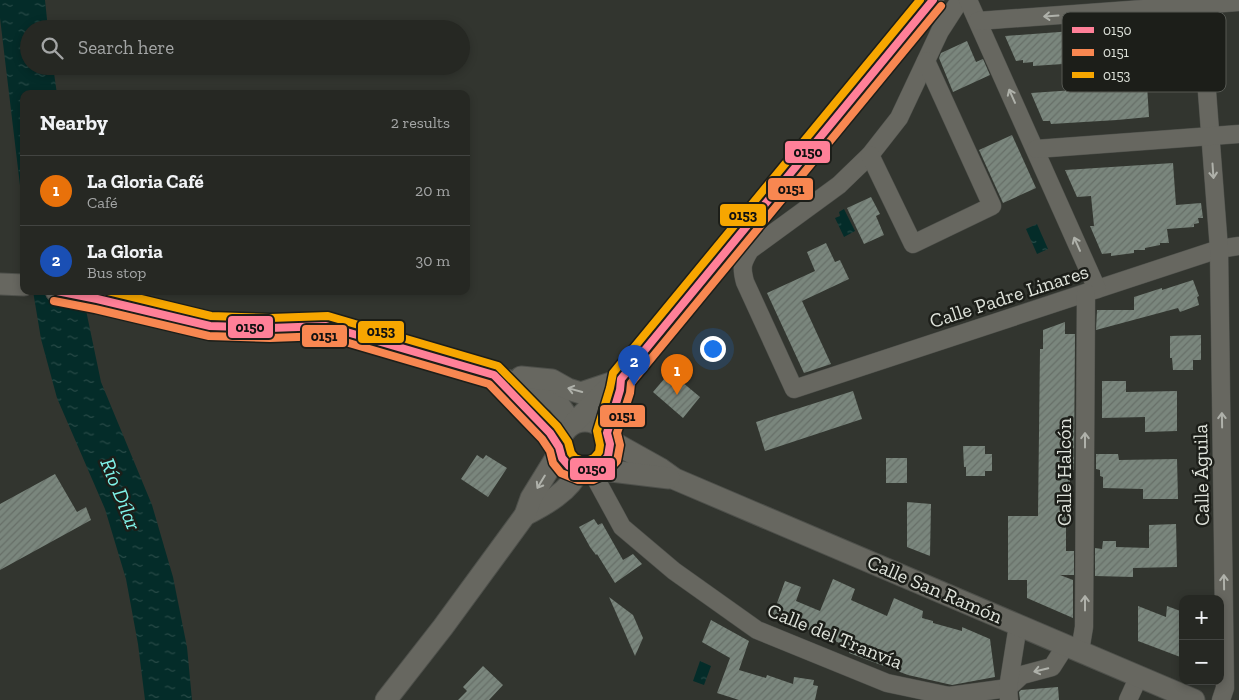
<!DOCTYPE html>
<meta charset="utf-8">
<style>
:root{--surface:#262823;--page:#323430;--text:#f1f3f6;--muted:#a4a6a6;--line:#424441;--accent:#ea580c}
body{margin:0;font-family:"Zilla Slab",serif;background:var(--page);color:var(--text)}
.controls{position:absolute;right:15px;bottom:15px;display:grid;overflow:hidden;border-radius:10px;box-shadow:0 2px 8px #0003}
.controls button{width:45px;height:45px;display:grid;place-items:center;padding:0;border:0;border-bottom:1px solid var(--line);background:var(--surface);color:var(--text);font:25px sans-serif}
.you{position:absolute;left:712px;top:348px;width:18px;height:18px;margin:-12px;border:4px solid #fff;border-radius:50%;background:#1a73e8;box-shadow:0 0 0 8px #1a73e833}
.badge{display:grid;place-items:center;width:32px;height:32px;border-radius:50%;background:var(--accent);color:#fff;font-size:16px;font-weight:700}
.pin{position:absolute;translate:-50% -41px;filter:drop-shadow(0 1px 2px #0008)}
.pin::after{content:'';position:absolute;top:26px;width:18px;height:15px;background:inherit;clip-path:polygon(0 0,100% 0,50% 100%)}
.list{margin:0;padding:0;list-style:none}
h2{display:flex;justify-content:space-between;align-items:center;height:65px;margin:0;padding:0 20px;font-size:21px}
h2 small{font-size:16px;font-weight:400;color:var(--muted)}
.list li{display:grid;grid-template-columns:32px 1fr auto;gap:15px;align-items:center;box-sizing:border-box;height:70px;padding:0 20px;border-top:1px solid var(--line)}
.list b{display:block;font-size:19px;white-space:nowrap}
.list p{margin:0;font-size:16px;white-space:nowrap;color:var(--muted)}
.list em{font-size:16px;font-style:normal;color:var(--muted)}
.icon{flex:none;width:28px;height:28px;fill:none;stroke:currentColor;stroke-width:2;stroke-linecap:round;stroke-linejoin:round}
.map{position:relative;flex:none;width:1239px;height:700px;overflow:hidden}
.search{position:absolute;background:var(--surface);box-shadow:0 2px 8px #0003;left:20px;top:20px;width:450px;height:55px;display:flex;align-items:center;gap:12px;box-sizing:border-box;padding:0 18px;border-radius:28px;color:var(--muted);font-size:19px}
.panel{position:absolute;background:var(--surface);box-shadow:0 2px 8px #0003;left:20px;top:90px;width:450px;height:205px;border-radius:10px}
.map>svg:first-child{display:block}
</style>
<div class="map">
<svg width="1239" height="700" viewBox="0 0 1239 700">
<defs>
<pattern id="water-ripples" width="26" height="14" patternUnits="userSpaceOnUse" patternTransform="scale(1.25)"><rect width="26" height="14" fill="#042c29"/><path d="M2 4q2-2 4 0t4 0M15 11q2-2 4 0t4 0" fill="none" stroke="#284a47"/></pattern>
<pattern id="building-hatch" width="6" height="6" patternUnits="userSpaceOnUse" patternTransform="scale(1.25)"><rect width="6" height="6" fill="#7a867d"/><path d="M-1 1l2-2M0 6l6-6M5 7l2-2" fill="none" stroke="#676f68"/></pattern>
</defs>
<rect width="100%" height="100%" fill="#32352f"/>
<g fill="url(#water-ripples)">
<path d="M0,0H45L48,29H29V66H53L57,94H24V219L0,18Z"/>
<path d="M844,209L855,231L844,237L835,218L840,216L839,212Z"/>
<path d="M1037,224L1048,249L1037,254L1026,229Z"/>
<path d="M33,291H82L101,382L152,505L173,577L187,647L192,700H145L138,644L126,579L105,509L57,398L41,339Z"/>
<path d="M700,661L711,666L704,685L693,681Z"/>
</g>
<g fill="url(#building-hatch)">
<path d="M1182,21L1184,80L1154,82L1153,58L1033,66V62L1023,63V60L1016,61L1005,36L1166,24V22Z"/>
<path d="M967,41L976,62L983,59L990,75L953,92L939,58L941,53Z"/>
<path d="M1147,85L1149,117L1117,120L1051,124L1050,121H1043L1031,93Z"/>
<path d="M1012,135L1036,188L1003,203L979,150Z"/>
<path d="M1173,163L1176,205L1201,203L1203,218H1198L1199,223L1194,224V227L1167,229L1169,243H1160V245L1145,248V250H1134V253L1126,254L1111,256V253L1102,254L1090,226H1094L1091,196L1077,197L1065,170Z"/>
<path d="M871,197L880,214L876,216L884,235L864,244L847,208Z"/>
<path d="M826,243L835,262L840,260L849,279L802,301L831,364L804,373L767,293L815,271L807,252Z"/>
<path d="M1193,280L1199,296L1197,297L1199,305L1180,312L1178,308L1096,330L1097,310H1134V297L1162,288V290Z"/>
<path d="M1065,322V334H1075L1074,468V470H1070V496H1066V551H1074V575H1060L1073,580V618L1027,598V580H1008V516H1038L1040,349H1043V330Z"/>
<path d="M1201,335V360H1193V370H1173L1172,358H1170V336Z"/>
<path d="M670,372L700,397L683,418L653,392Z"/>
<path d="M1102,381H1126V392L1177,391V431L1145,432V417L1102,418Z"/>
<path d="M853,391L862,419L765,451L756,422Z"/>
<path d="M963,446H985V454H992V471H985V476H966V467H964Z"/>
<path d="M1096,454H1118L1119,460L1177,459L1178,499H1143V489L1103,488V477L1100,476V470L1096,469Z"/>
<path d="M477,455L483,459L486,455L507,468L488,497L461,479Z"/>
<rect x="886" y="458" width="21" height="25"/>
<path d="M55,474L77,512L86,507L91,520L0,570V504Z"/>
<path d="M907,502L931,504L930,556L907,547Z"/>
<path d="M594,519L598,525L602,523L623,560L633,554L642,564L615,583L597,554L596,555L590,547L579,527Z"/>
<path d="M1176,524L1177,567L1133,568V577L1095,576V548L1102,549L1103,541H1116V547L1149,548V525Z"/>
<path d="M833,579L855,589L851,600L887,616L894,598L923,611L922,618L933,621V623L962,631V627L990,639L995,677L952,685L908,675L849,653L851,648L800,626L799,630L786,624L788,620L773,614L785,581L801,587L796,601L820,611Z"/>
<path d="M609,597L633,615L643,638L635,656Z"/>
<path d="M1138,606L1166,617L1167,606L1183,612V658L1138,641Z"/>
<path d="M711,620L749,641L739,670L766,678L767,675L793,684L794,677L814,680L813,685L818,686L815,700H739L717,693L730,658L702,642Z"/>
<path d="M483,666L503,685L489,700H458L467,691L463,687Z"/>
<path d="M1058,687L1059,700H1020L1019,692L1021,690Z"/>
</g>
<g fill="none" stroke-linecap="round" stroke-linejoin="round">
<defs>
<g id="minor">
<path d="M960,0L940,31L899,118L870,155L839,185L750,250C742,263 741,267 745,282L794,389L1219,249L1239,246"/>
<path d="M968,0L1097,289"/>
<path d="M1200,0L1219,249L1225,688L1221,700"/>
<path d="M978,21L1239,2"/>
<path d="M1036,149L1239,134"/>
<path d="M870,155L913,244L992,206L926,61"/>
<path d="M591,470L622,527L674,571L757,630L887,683L949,696L1008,688"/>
<path d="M1080,651L1084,627L1086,293"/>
<path d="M1008,688L1022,675L1052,667L1066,645"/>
<path d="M1009,700L1008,688L1018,625"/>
<path d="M1128,700L1139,676"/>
</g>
<g id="tertiary">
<path d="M0,284L24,285"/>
<path d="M56,291L97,299L210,326L270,328L326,326L536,389L558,403L572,424"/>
<path d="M496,377L550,433L559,447"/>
<path d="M521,377L552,380L568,389L581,393L611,383"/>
<circle cx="585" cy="446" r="25"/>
<path d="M575,422L609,387L621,379L933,0"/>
<path d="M607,433L620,390L621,379"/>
<path d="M610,444L618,445L661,469L675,479L1194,700"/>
<path d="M600,466L611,471L669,478"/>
<path d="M525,515C545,505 570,491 579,470"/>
<path d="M386,700L443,627L525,515L531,498L560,451"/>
</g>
</defs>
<use href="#minor" stroke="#4e504b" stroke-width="19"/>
<use href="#tertiary" stroke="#4e504b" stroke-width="23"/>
<use href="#minor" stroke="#676760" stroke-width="18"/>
<use href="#tertiary" stroke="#676760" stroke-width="21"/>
<defs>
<path id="bus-1" d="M57,291L97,299L210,326L270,328L326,326L494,375L550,433L559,447L562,458L569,466L579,470H591L600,466L608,456L610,444L607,433L620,390L621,379L933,0"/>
<path id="bus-2" d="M54,301L95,309L209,336L270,338L325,336L489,384L542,439L550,451L553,463L561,473L578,480H593L604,475L617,461L620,445L617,433L630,393L631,383L941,6"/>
<path id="bus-3" d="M108,291L211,316L270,318L328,316L498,366L557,426L568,442L571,453L575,458L581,460H589L594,458L599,452L600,445L597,431L610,388L613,373L920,0"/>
</defs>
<use href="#bus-1" stroke="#1c1e19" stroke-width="11"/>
<use href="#bus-2" stroke="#1c1e19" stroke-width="11"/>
<use href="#bus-3" stroke="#1c1e19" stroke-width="11"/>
<use href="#bus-1" stroke="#ff8098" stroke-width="8"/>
<use href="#bus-2" stroke="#f88751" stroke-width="8"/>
<use href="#bus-3" stroke="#f7a600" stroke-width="8"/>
</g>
<defs><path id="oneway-shaft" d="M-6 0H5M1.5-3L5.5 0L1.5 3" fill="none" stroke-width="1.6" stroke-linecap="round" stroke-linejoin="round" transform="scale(1.25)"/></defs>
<g stroke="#afb1aa">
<use href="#oneway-shaft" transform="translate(1051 16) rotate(176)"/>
<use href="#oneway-shaft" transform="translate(1012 96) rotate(-114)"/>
<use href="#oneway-shaft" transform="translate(1213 171) rotate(86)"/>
<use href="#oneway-shaft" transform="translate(1077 244) rotate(-114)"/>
<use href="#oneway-shaft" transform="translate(575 390) rotate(-165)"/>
<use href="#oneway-shaft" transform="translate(1222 420) rotate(-91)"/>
<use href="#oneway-shaft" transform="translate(1085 440) rotate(-90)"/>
<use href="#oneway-shaft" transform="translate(541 482) rotate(121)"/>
<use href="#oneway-shaft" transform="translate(1224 582) rotate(-91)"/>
<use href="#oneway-shaft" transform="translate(1085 603) rotate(-90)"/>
<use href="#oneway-shaft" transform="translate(1041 670) rotate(166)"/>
</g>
<g text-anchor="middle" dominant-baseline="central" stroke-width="5" stroke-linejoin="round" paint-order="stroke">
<g font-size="20" fill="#dfe3db" stroke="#1c1e19">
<text transform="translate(1009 296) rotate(-18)">Calle Padre Linares</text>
<text transform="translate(1064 472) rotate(-90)">Calle Halcón</text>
<text transform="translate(1201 475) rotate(-91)">Calle Águila</text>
<text transform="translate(935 589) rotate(23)">Calle San Ramón</text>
<text transform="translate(835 636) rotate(22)">Calle del Tranvía</text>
</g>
<g font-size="21" font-style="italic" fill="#80f4ea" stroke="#1c1e19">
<text transform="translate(121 494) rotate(68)">Río Dílar</text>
</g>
</g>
<rect x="1062" y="12" width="164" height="80" rx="8" fill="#1c1e19" stroke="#565953" stroke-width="1"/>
<rect x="1072" y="27" width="22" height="6" fill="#ff8098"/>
<rect x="1072" y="49" width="22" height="7" fill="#f88751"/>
<rect x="1072" y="72" width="22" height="6" fill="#f7a600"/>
<g font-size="14" fill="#dfe3db">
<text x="1103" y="35">0150</text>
<text x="1103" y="57">0151</text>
<text x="1103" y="80">0153</text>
</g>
<g stroke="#1c1e19" stroke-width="2">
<rect x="784" y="140" width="47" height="24" rx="5" fill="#ff8098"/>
<rect x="767" y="177" width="47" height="24" rx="5" fill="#f88751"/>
<rect x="719" y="203" width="48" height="24" rx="5" fill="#f7a600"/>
<rect x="227" y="315" width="47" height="24" rx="5" fill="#ff8098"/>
<rect x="357" y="320" width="48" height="24" rx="5" fill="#f7a600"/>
<rect x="301" y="324" width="47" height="24" rx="5" fill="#f88751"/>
<rect x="599" y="404" width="47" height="24" rx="5" fill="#f88751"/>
<rect x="569" y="457" width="47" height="24" rx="5" fill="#ff8098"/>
</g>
<g font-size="14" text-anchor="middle" font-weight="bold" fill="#111">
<text x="808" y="157">0150</text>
<text x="791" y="194">0151</text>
<text x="743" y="220">0153</text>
<text x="250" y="332">0150</text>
<text x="381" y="336">0153</text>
<text x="324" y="341">0151</text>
<text x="622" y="421">0151</text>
<text x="592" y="474">0150</text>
</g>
</svg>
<div class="controls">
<button>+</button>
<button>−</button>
</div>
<div class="you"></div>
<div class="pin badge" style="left:677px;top:395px;background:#e8710a">1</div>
<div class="pin badge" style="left:634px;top:386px;background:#1a4fb4">2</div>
<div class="search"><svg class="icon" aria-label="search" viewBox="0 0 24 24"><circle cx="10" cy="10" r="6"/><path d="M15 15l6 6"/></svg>Search here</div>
<section class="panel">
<h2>Nearby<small>2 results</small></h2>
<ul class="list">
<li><span class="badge" style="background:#e8710a">1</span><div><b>La Gloria Café</b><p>Café</p></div><em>20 m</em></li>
<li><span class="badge" style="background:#1a4fb4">2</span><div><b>La Gloria</b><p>Bus stop</p></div><em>30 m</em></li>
</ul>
</section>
</div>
